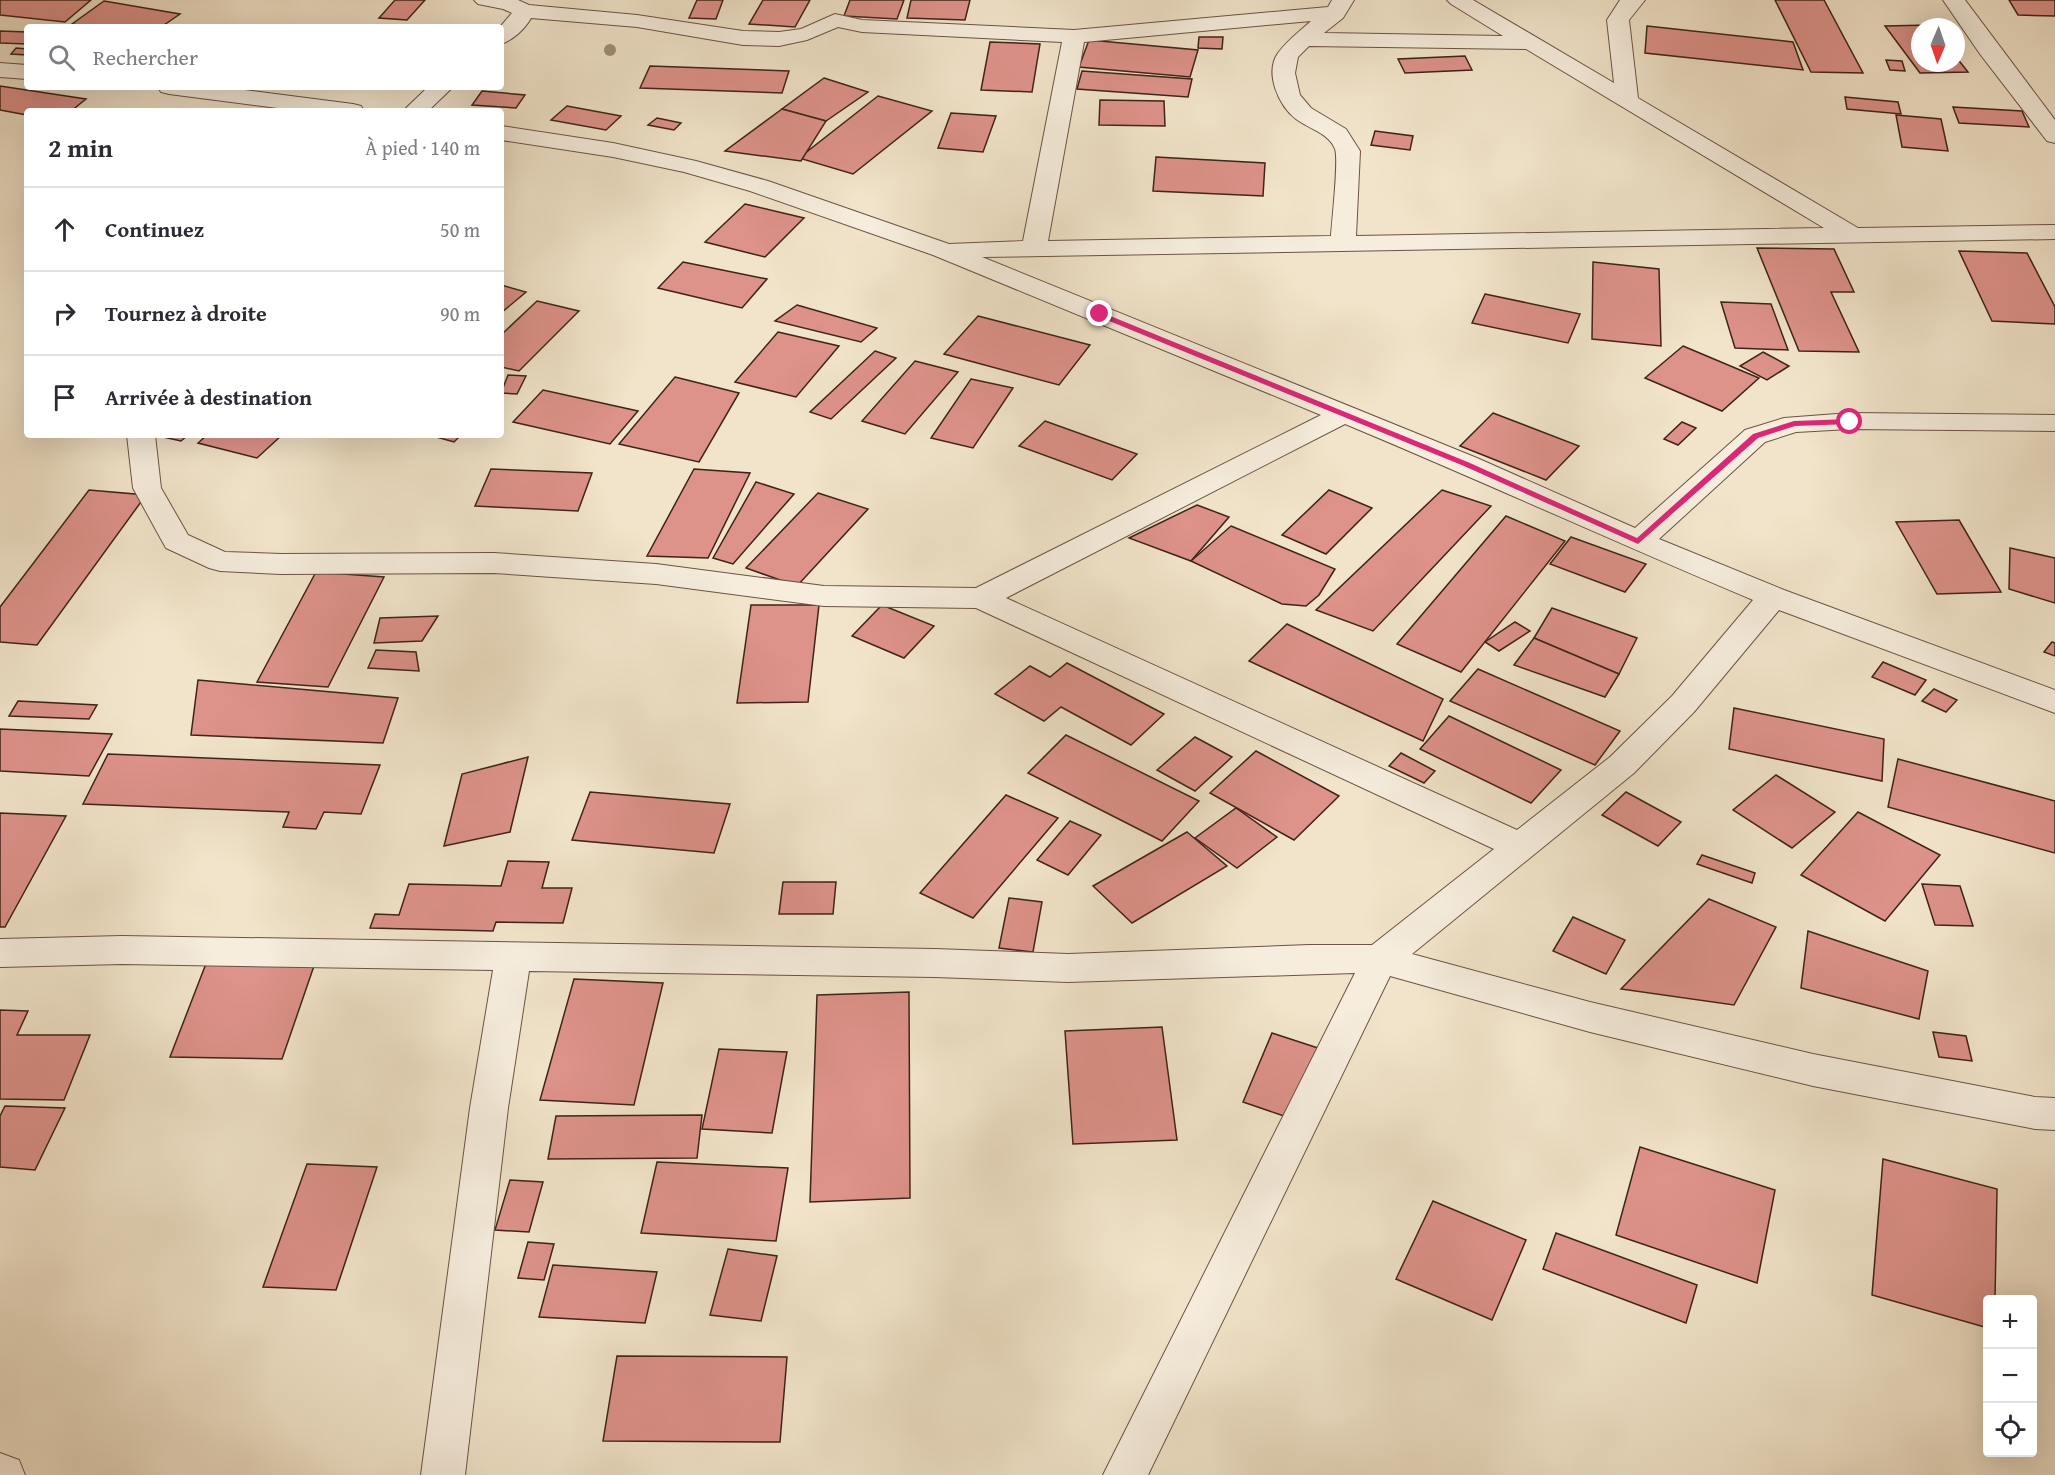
<!DOCTYPE html>
<html lang="fr">
<meta charset="utf-8">
<style>
:root{--surface:#fff;--page:#f2f2f3;--text:#2b2b33;--muted:#7c7c81;--line:#e1e1e2}
body{margin:0;font-family:"Gentium Book Plus",serif;background:var(--page);color:var(--text)}
.controls{position:absolute;right:18px;bottom:18px;display:grid;overflow:hidden;border-radius:6px;box-shadow:0 6px 24px #0002}
.controls button{width:54px;height:54px;display:grid;place-items:center;padding:0;border:0;border-bottom:2px solid var(--line);background:var(--surface);color:var(--text);font:30px sans-serif}
.compass{position:absolute;left:1911px;top:18px;width:54px;height:54px;border-radius:50%;background:var(--surface);box-shadow:0 6px 24px #0002;rotate:182deg}
.stop{position:absolute;width:18px;height:18px;margin:-14px;border:4px solid #db2777;border-radius:50%;background:#fff}
.stop.end{background:#db2777;border-color:#fff;box-shadow:0 2px 6px #0008}
.list{margin:0;padding:0;list-style:none}
h2{display:flex;justify-content:space-between;align-items:center;height:78px;margin:0;padding:0 24px;font-size:26px}
h2 small{font-size:20px;font-weight:400;color:var(--muted)}
.list li{display:grid;grid-template-columns:39px 1fr auto;gap:18px;align-items:center;box-sizing:border-box;height:84px;padding:0 24px;border-top:2px solid var(--line)}
.list b{display:block;font-size:22px;white-space:nowrap}
.list em{font-size:20px;font-style:normal;color:var(--muted)}
.icon{flex:none;width:33px;height:33px;fill:none;stroke:currentColor;stroke-width:2;stroke-linecap:round;stroke-linejoin:round}
.map{position:relative;flex:none;width:2055px;height:1475px;overflow:hidden}
.search{position:absolute;background:var(--surface);box-shadow:0 6px 24px #0002;left:24px;top:24px;width:480px;height:66px;display:flex;align-items:center;gap:15px;box-sizing:border-box;padding:0 21px;border-radius:6px;color:var(--muted);font-size:22px}
.panel{position:absolute;background:var(--surface);box-shadow:0 6px 24px #0002;left:24px;top:108px;width:480px;height:330px;border-radius:6px}
.map>svg:first-child{display:block}
</style>
<div class="map">
<svg width="2055" height="1475" viewBox="0 0 2055 1475">
<rect width="100%" height="100%" fill="#f1e4ca"/>
<filter id="stains"><feTurbulence type="fractalNoise" baseFrequency=".00333" numOctaves="4"/><feColorMatrix values="0 0 0 0 .2 0 0 0 0 .09 0 0 0 0 .02 0 0 0 .5 -.17"/></filter>
<radialGradient id="worn" r=".72"><stop offset=".6" stop-color="#630" stop-opacity="0"/><stop offset="1" stop-color="#630" stop-opacity=".3"/></radialGradient>
<g fill="#dd928a" stroke="#3f2319" stroke-width="1.5">
<path d="M0,0H91L65,22L0,15Z"/>
<path d="M395,0H425L407,20L379,18Z"/>
<path d="M697,0H723L716,19L689,18Z"/>
<path d="M763,0H810L795,27L749,24Z"/>
<path d="M850,0H904L897,19L844,16Z"/>
<path d="M911,0H970L965,20L907,18Z"/>
<path d="M1775,0H1824L1863,73L1811,72Z"/>
<path d="M2009,0H2055V16L2018,15Z"/>
<path d="M104,1L180,14L161,27H92L72,24Z"/>
<path d="M1931,25L1933,27H1920V63H1956V57L1968,72L1920,73L1885,26Z"/>
<path d="M1647,26L1793,42L1803,70L1645,53Z"/>
<path d="M0,31L27,32V44L0,43Z"/>
<path d="M1199,37H1223L1222,49L1198,48Z"/>
<path d="M1089,40L1198,50L1190,77L1079,67Z"/>
<path d="M990,42L1040,44L1032,92L981,90Z"/>
<path d="M16,48L27,49V55L11,54Z"/>
<path d="M1465,56L1472,70L1405,73L1398,59Z"/>
<path d="M1886,60L1902,61L1905,71L1890,70Z"/>
<path d="M650,66L789,71L782,93L640,88Z"/>
<path d="M1082,71L1192,79L1188,97L1077,89Z"/>
<path d="M824,78L868,92L826,121L782,109Z"/>
<path d="M0,86L86,99L71,111H27V115L0,110Z"/>
<path d="M482,91L525,95L516,108L472,105Z"/>
<path d="M878,96L932,111L853,174L799,158Z"/>
<path d="M1845,97L1898,102L1901,114L1847,109Z"/>
<path d="M1100,100L1164,101L1165,126L1099,125Z"/>
<path d="M567,106L621,116L606,130L551,120Z"/>
<path d="M1953,107L2022,111L2029,127L1959,123Z"/>
<path d="M782,109L826,121L801,161L725,151Z"/>
<path d="M951,113L996,116L983,152L938,148Z"/>
<path d="M1896,115L1941,119L1948,151L1902,147Z"/>
<path d="M657,118L681,123L674,130L648,125Z"/>
<path d="M1375,131L1413,136L1410,150L1371,145Z"/>
<path d="M1156,157L1265,163L1263,196L1153,191Z"/>
<path d="M745,204L804,218L765,257L705,242Z"/>
<path d="M1757,248L1834,249L1854,292H1831L1859,352L1799,351Z"/>
<path d="M1959,251L2027,253L2055,307V324L1992,321Z"/>
<path d="M683,262L767,279L742,308L658,288Z"/>
<path d="M1593,262L1659,269L1661,346L1592,339Z"/>
<path d="M501,285L526,292L501,313Z"/>
<path d="M1485,294L1580,314L1568,343L1472,323Z"/>
<path d="M537,301L579,311L519,371L501,367V335Z"/>
<path d="M1721,302L1771,304L1788,350L1735,348Z"/>
<path d="M797,305L877,328L861,342L775,321Z"/>
<path d="M978,316L1090,345L1059,385L944,354Z"/>
<path d="M778,332L839,346L796,397L735,382Z"/>
<path d="M1683,346L1759,378L1722,411L1645,378Z"/>
<path d="M875,351L896,358L831,419L810,412Z"/>
<path d="M1763,352L1789,366L1767,380L1740,366Z"/>
<path d="M915,361L958,372L905,434L862,421Z"/>
<path d="M508,375L526,376L517,394L501,393Z"/>
<path d="M675,377L739,393L699,462L619,444Z"/>
<path d="M971,379L1013,388L973,448L931,438Z"/>
<path d="M543,390L638,411L610,444L513,422Z"/>
<path d="M1493,413L1579,446L1546,480L1460,446Z"/>
<path d="M1045,421L1137,454L1112,480L1019,446Z"/>
<path d="M1682,422L1696,428L1678,445L1664,439Z"/>
<path d="M154,435H188L181,441Z"/>
<path d="M207,435H282L257,458L198,443Z"/>
<path d="M429,435H461L454,442Z"/>
<path d="M491,469L592,473L578,511L475,506Z"/>
<path d="M694,469L750,473L708,558L647,556Z"/>
<path d="M756,482L794,494L733,564L713,558Z"/>
<path d="M89,490L146,495L37,645L0,642V607Z"/>
<path d="M1329,490L1372,508L1326,554L1282,535Z"/>
<path d="M1442,490L1491,506L1373,631L1316,610Z"/>
<path d="M818,493L868,509L797,586L746,568Z"/>
<path d="M1197,505L1229,517L1191,561L1129,538Z"/>
<path d="M1506,516L1565,541L1461,672L1397,644Z"/>
<path d="M1959,520L2001,592L1937,594L1896,522Z"/>
<path d="M1231,526L1335,569L1319,595L1306,606L1282,604L1191,561Z"/>
<path d="M1571,537L1646,564L1625,592L1550,564Z"/>
<path d="M2010,548L2055,558V603L2009,589Z"/>
<path d="M316,572L384,577L328,687L257,682Z"/>
<path d="M751,605H819L808,702L737,703Z"/>
<path d="M882,605L934,626L904,658L852,636Z"/>
<path d="M1552,608L1637,638L1619,674L1534,638Z"/>
<path d="M438,616L422,641L374,643L380,618Z"/>
<path d="M1515,622L1530,631L1499,651L1485,642Z"/>
<path d="M1287,624L1443,699L1423,741L1249,661Z"/>
<path d="M1534,638L1619,674L1605,697L1514,665Z"/>
<path d="M2052,642L2055,643V656L2044,652Z"/>
<path d="M376,650L416,652L419,671L368,668Z"/>
<path d="M1883,662L1926,680L1915,695L1872,677Z"/>
<path d="M1067,663L1164,714L1131,745L1061,707L1044,721L995,694L1030,666L1050,677Z"/>
<path d="M1478,669L1620,731L1595,765L1450,701Z"/>
<path d="M198,680L398,698L383,743L191,735Z"/>
<path d="M1934,689L1957,700L1946,712L1922,701Z"/>
<path d="M18,701L97,705L89,719L9,716Z"/>
<path d="M1734,708L1884,739L1882,781L1729,749Z"/>
<path d="M1449,716L1561,770L1531,803L1420,749Z"/>
<path d="M0,729L112,734L89,776L0,771Z"/>
<path d="M1066,735L1199,801L1162,841L1028,773Z"/>
<path d="M1195,737L1232,757L1195,791L1157,770Z"/>
<path d="M1256,751L1339,796L1294,840L1210,793Z"/>
<path d="M1401,753L1435,771L1424,783L1389,766Z"/>
<path d="M108,754L380,765L361,814L324,812L316,829L283,827L289,812L83,804Z"/>
<path d="M528,757L510,832L444,846L462,774Z"/>
<path d="M1898,759L2055,801V853L1888,807Z"/>
<path d="M1776,775L1835,812L1792,848L1733,810Z"/>
<path d="M590,792L730,804L714,853L572,840Z"/>
<path d="M1626,792L1681,822L1658,846L1602,815Z"/>
<path d="M1006,795L1058,818L973,918L920,893Z"/>
<path d="M1236,808L1277,837L1237,868L1195,838Z"/>
<path d="M1858,812L1940,855L1885,921L1801,875Z"/>
<path d="M0,813L66,816L5,927H0Z"/>
<path d="M1070,821L1101,835L1068,875L1037,860Z"/>
<path d="M1187,832L1227,866L1132,923L1093,886Z"/>
<path d="M1702,855L1755,873L1752,883L1697,864Z"/>
<path d="M508,861L549,862L542,888H572L563,923L496,922L493,931L370,928L375,914L399,915L409,884L501,886Z"/>
<path d="M783,882H836L833,914H779Z"/>
<path d="M1922,884L1960,886L1973,926L1935,925Z"/>
<path d="M1009,898L1042,902L1033,952L999,948Z"/>
<path d="M1709,899L1776,927L1734,1005L1621,989Z"/>
<path d="M1573,917L1625,940L1606,974L1553,951Z"/>
<path d="M1808,931L1928,971L1919,1019L1801,988Z"/>
<path d="M207,961L315,963L282,1059L170,1057Z"/>
<path d="M574,979L663,983L634,1105L540,1100Z"/>
<path d="M909,992L910,1198L810,1202L817,995Z"/>
<path d="M0,1010L28,1011L17,1035H90L64,1100L0,1099Z"/>
<path d="M1162,1027L1177,1140L1073,1144L1065,1031Z"/>
<path d="M1933,1032L1966,1036L1972,1061L1939,1057Z"/>
<path d="M1272,1033L1318,1048L1290,1118L1243,1102Z"/>
<path d="M719,1049L787,1052L772,1133L702,1129Z"/>
<path d="M5,1106L65,1108L35,1170L0,1167V1116Z"/>
<path d="M702,1115L697,1158L548,1159L556,1116Z"/>
<path d="M1640,1147L1775,1190L1757,1283L1616,1235Z"/>
<path d="M1883,1159L1997,1189L1995,1300H1988V1328L1872,1295Z"/>
<path d="M657,1162L788,1168L776,1241L641,1233Z"/>
<path d="M307,1164L377,1167L336,1290L263,1287Z"/>
<path d="M510,1180L543,1182L529,1232L495,1230Z"/>
<path d="M1433,1201L1526,1240L1492,1320L1396,1279Z"/>
<path d="M1556,1233L1697,1285L1686,1323L1543,1269Z"/>
<path d="M528,1242L554,1244L544,1280L518,1278Z"/>
<path d="M728,1249L777,1256L761,1321L710,1315Z"/>
<path d="M553,1265L657,1272L645,1323L539,1317Z"/>
<path d="M617,1356L787,1357L780,1442L603,1441Z"/>
</g>
<g fill="none" stroke-linecap="round" stroke-linejoin="round">
<defs>
<g id="minor">
<path d="M474,0H518L529,5L637,15L743,31L779,32L801,29L835,14L862,20L1074,30L1328,7L1332,0H1354L1343,18L1324,33L1503,36L1451,4L1447,0H1473L1614,83L1607,20L1620,0H1645L1629,20L1638,98L1858,228L2055,225V239L982,257L1477,458L1635,528L1745,430L1784,418L1850,413L2055,415V431L1850,429L1796,432L1765,442L1659,539L1784,590L2055,690V713L1779,610L1694,712L1634,773L1412,954L1590,1002L1813,1054L2035,1097L2055,1098V1130L2035,1129L1813,1086L1590,1032L1390,976L1148,1475H1103L1355,973L1068,982L935,977L529,971L508,1108L465,1475H421L470,1108L493,970L122,964L0,967V939L122,936L935,949L1068,954L1309,945H1372L1494,849L976,608L824,606L656,584L494,573L281,574L220,571L209,568L166,548L162,541L133,488L127,435H155L161,488L188,535L225,552L281,554L494,553L656,564L824,586L976,588L1321,415L933,255L750,191L684,172L613,157L501,140V126L613,143L696,161L768,181L949,244L1023,241L1062,42L862,32L838,27L807,40L779,46L743,45L637,27L531,18C525,29 513,40 501,44L500,27L512,13L503,9L478,4ZM1311,21C1300,31 1287,41 1278,53C1264,73 1279,106 1296,119C1309,129 1329,133 1335,149C1339,159 1332,221 1331,236L1048,241L1084,42ZM1309,46L1526,49L1824,228L1356,236L1360,151L1346,129L1311,108L1300,95L1295,73L1298,57ZM1345,424C1482,481 1617,543 1753,600L1672,696L1610,757L1517,830L1006,598Z"/>
<path d="M1943,0H1965L2055,120V143L2047,141L1980,54Z"/>
<path d="M0,63L27,65V79L0,77Z"/>
<path d="M158,87H221L353,104L361,106L364,111H301L169,94L161,92Z"/>
<path d="M428,87H453L428,111H403Z"/>
<path d="M0,1453L19,1460L25,1475H0Z"/>
</g>
</defs>
<use href="#minor" stroke="#6c5345" stroke-width="2"/>
<use href="#minor" fill="#f6eddd" fill-rule="evenodd"/>
</g>
<circle fill="#a0907a" cx="610" cy="50" r="6"/>
<path fill="#db2777" d="M1097,313H1103L1470,463L1637,538L1753,434L1794,421L1850,419L1854,422L1850,424L1795,426L1758,438L1638,544L1464,466L1097,316Z"/>
<rect width="100%" height="100%" filter="url(#stains)"/>
<rect width="100%" height="100%" fill="url(#worn)"/>
</svg>
<div class="controls">
<button>+</button>
<button>−</button>
<button><svg class="icon" aria-label="locate" viewBox="0 0 24 24"><circle cx="12" cy="12" r="6"/><path d="M12 2v4M12 18v4M2 12h4M18 12h4"/></svg></button>
</div>
<svg class="compass" viewBox="-18 -18 36 36"><path d="M0-13l5 13h-10z" fill="#e53935"/><path d="M0 13l5-13h-10z" fill="#7c7c81"/></svg>
<div class="stop" style="left:1850px;top:422px"></div>
<div class="stop end" style="left:1100px;top:314px"></div>
<div class="search"><svg class="icon" aria-label="search" viewBox="0 0 24 24"><circle cx="10" cy="10" r="6"/><path d="M15 15l6 6"/></svg>Rechercher</div>
<section class="panel">
<h2>2 min<small>À pied · 140 m</small></h2>
<ul class="list">
<li><svg class="icon" aria-label="ahead" viewBox="0 0 24 24"><path d="M12 20V5M6 11l6-6 6 6"/></svg><div><b>Continuez</b></div><em>50 m</em></li>
<li><svg class="icon" aria-label="right" viewBox="0 0 24 24"><path d="M7 20v-9h11M14 6l5 5-5 5"/></svg><div><b>Tournez à droite</b></div><em>90 m</em></li>
<li><svg class="icon" aria-label="arrive" viewBox="0 0 24 24"><path d="M6 21V4h12l-3 4 3 4H6"/></svg><div><b>Arrivée à destination</b></div></li>
</ul>
</section>
</div>
